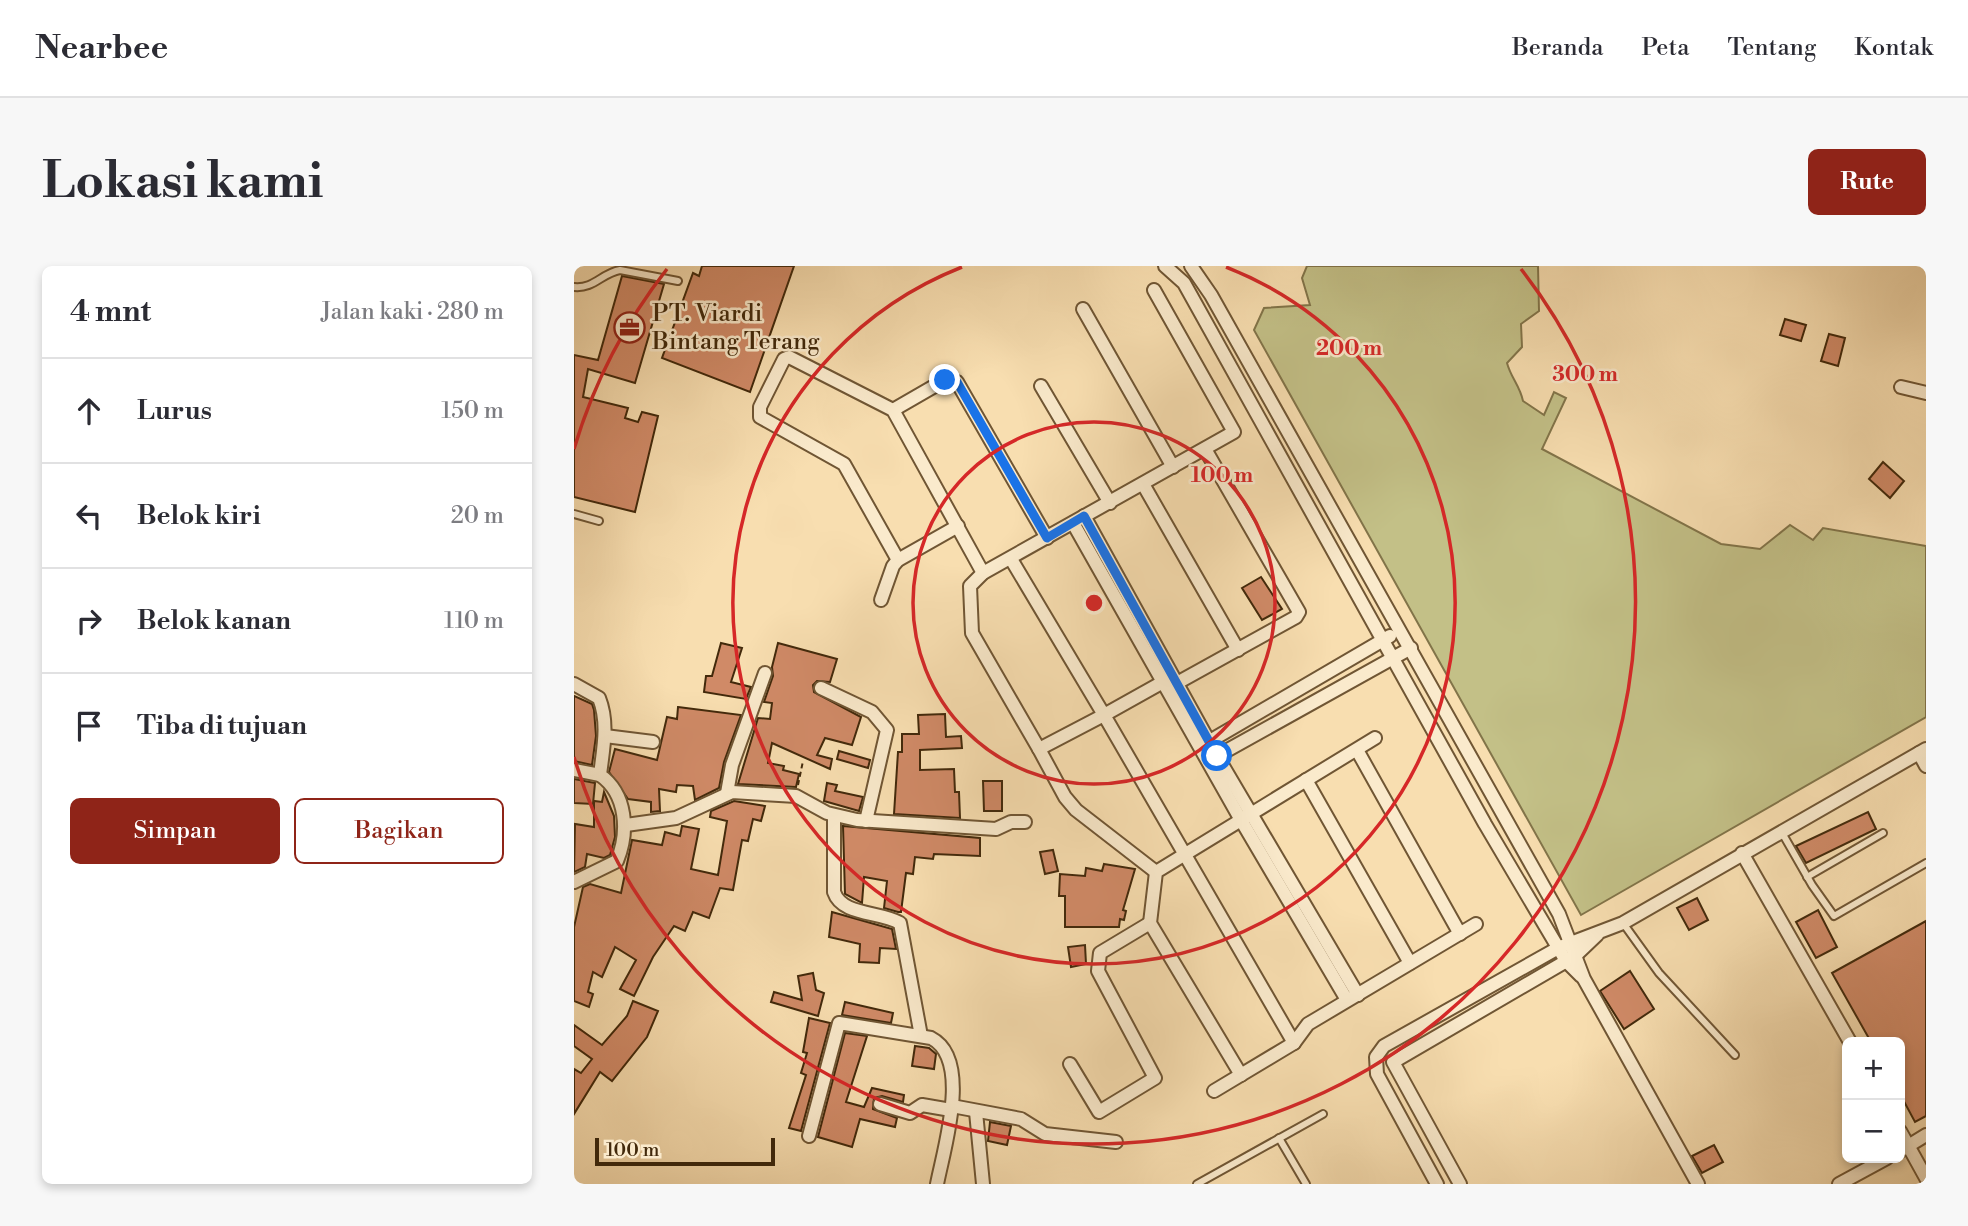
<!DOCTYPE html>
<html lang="id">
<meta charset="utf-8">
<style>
:root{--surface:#fff;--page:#f7f7f7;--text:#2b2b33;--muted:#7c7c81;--line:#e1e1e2;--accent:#8f2418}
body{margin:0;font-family:"Libre Bodoni",serif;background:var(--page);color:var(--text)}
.controls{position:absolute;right:21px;bottom:21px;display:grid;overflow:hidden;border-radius:10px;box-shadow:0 4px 10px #0003}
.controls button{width:63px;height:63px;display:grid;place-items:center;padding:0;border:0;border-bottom:2px solid var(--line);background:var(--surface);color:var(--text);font:35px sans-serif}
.scale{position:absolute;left:21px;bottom:18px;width:180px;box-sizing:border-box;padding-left:7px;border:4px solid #42290b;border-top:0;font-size:19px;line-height:24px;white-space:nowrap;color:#42290b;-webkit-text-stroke:5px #faeacc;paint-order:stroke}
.stop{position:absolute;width:21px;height:21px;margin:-16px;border:5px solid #1a73e8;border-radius:50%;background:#fff}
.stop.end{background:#1a73e8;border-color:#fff;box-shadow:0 2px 7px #0008}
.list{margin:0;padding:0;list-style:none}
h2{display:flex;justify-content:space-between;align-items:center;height:91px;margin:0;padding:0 28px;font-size:30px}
h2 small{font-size:23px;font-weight:400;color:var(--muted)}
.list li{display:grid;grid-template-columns:46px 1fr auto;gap:21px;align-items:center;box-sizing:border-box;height:105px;padding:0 28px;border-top:2px solid var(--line)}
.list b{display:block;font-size:26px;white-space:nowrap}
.list em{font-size:23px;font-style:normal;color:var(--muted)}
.actions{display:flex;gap:14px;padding:21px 28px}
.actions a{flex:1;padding:16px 0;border:2px solid var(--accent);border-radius:10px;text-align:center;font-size:24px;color:var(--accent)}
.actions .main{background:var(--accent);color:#fff}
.icon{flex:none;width:38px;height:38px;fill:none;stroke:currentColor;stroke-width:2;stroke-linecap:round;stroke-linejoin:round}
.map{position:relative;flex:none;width:1352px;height:918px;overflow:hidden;border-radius:10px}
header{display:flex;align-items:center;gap:42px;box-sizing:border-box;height:98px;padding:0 35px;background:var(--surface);border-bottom:2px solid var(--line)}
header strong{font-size:33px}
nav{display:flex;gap:38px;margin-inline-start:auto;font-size:24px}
.intro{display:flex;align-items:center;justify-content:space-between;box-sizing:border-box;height:168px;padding:0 42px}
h1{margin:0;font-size:49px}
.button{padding:18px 32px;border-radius:10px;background:var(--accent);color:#fff;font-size:24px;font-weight:700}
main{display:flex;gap:42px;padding:0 42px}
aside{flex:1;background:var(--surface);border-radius:10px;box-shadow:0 4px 10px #0003}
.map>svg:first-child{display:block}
</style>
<header>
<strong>Nearbee</strong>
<nav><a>Beranda</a><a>Peta</a><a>Tentang</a><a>Kontak</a></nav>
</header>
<div class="intro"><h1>Lokasi kami</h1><a class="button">Rute</a></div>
<main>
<aside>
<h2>4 mnt<small>Jalan kaki · 280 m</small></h2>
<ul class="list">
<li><svg class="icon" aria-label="ahead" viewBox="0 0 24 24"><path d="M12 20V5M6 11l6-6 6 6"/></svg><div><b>Lurus</b></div><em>150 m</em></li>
<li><svg class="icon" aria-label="left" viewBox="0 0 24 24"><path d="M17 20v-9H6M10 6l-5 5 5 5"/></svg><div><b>Belok kiri</b></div><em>20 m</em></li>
<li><svg class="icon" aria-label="right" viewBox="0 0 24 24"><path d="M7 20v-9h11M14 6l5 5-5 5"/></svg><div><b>Belok kanan</b></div><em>110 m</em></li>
<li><svg class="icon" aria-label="arrive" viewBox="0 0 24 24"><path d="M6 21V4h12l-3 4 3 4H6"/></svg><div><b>Tiba di tujuan</b></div></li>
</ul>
<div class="actions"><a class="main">Simpan</a><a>Bagikan</a></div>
</aside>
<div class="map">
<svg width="1352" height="918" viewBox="0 0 1352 918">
<rect width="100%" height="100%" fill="#f8deb0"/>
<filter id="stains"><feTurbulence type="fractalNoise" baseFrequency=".00286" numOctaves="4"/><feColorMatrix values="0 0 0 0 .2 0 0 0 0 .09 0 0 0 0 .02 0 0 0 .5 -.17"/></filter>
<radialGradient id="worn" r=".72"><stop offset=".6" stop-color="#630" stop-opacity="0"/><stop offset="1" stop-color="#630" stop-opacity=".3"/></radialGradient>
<path fill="#c3c087" stroke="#827449" stroke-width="2" d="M733,0H964L965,45L947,58L948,81L933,97C937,112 946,120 949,135L970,149L980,126L992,132L968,183L1147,278L1186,283L1216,259L1239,274L1249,262L1352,280V451L1007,649L680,64L690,42L736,39L728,12Z"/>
<g fill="#d08a67" stroke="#42290b" stroke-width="2">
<path d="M128,0H220L176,126L88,92L119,7L125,10Z"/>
<path d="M48,10L90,18L61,117L14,103L9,131L54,142L51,152L64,156L68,146L84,150L61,246L0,231V89L24,94Z"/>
<path d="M1211,53L1232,59L1227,75L1206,69Z"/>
<path d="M1255,68L1271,72L1264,100L1247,95Z"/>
<path d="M1309,196L1330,215L1316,232L1295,213Z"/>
<path d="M687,311L708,343L688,354L668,322Z"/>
<path d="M147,377L168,382L157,416L177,421L172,433L130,426L132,410H138Z"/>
<path d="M204,377L263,393L256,416L243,415L239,419L240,426L287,451L278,479L251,472L243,489L258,493L256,503L198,477L194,497L210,500L209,504L225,508L222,521L164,518L184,452L196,453L198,437L190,436L199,410L198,401Z"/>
<path d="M0,430L18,438L20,444L22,470L18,499L0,495Z"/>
<path d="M104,441L167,449L150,496L145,522L121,534L119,520L103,519L102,526L85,523L86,545L77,546V536L54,533L35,506L41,483L83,494L93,451L103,453Z"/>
<path d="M371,448L372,471L387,470L388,482L346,484V504L380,503L381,526H385L386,552L320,548L324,486H328V468H345L344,449Z"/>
<path d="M265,485L296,494L294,502L263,493Z"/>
<path d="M0,513L21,517L19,538L0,537Z"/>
<path d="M409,515H428V545H410Z"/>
<path d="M253,517L263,519L261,525L289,531L285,545L250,535Z"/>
<path d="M30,526L40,550L41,571L36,589L30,592L13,588L11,601L0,606L1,558L20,561V535L28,536Z"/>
<path d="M160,535L191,540L187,555L179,553L174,575L168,574L159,624L146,622L135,652L119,646L111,665L100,660L79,691L60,730L46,723L62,694L41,681L28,711L19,706L14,726L19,728L15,741L0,735V661L9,621L16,618L47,627L58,574L88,579L91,566L106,570L108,560L125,563L117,603L144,609L153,555L136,551L137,545Z"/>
<path d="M1294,546L1302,563L1232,597L1222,580Z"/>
<path d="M269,560L406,572V590L360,588L359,593L341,591L339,608L332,607L327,646H324L310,642L313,615L290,611L288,637L271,628Z"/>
<path d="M479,584L484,605L471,608L466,586Z"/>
<path d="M530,598L561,603L549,644L552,645L550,654L546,653L545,661H491V630H485L486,608L511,610L512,602L528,605Z"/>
<path d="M1123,632L1134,654L1115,664L1103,642Z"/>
<path d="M1244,644L1263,681L1242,692L1222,656Z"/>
<path d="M258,646L318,663L322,683L306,682L305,697L285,696L286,678L255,671Z"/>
<path d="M1352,655V850L1341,856L1326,828V776H1297L1258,707Z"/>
<path d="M511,679L512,698L497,701L494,681Z"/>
<path d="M1056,705L1080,743L1050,763L1026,725Z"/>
<path d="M239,707L242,724L250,727L244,750L197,736L200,726L228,734L224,710Z"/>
<path d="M59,735L84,745L73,771L38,815L26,806L0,848V803L7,807L18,793L0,780V759L28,779L53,750Z"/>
<path d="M271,736L319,747L317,757L268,749Z"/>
<path d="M235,752L256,757L227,865L215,862L232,809L227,807L233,787L229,786Z"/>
<path d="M271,767L293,770L272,836L290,841L298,822L330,829L329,836L308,830L300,832L299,843L323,852L321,861L286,853L278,881L244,871Z"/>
<path d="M341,780L355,782L362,788L360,803L338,800Z"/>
<path d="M416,856L437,860L433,879L414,875Z"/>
<path d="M1140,879L1149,896L1128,907L1118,890Z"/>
</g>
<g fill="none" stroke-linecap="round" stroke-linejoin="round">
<defs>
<g id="lane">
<path d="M0,21C20,23 28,7 46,4L104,15"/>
<path d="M0,248L25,255"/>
<path d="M1207,565L1238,619L1260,650L1352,597"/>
<path d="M1233,611L1309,567"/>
<path d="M1049,657L1085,707L1161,789"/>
<path d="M705,872L732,918"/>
<path d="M623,918L749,848"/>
</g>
<g id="street">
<path d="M591,0L610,17L911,558L992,695L1007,710"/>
<path d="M617,0L637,29L985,648L1010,713L1124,918"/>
<path d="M509,43L599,201"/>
<path d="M467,120L536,237"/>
<path d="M1327,121L1352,127"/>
<path d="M319,144L371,114L383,116L473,272"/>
<path d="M569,218L664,384"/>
<path d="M510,250L643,490L637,493"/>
<path d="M499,257L667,554L773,734"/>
<path d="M437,293L530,449L465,483L491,531L502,544L582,606"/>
<path d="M324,294L270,198L186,151V141L210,93L215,91L319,144L409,307"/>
<path d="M307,334L319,300L324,294L384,260"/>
<path d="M589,416L530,449L720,777"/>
<path d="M603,417L722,351L725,346L631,183"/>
<path d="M0,418L25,432C35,457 29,483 26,509C53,528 55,566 43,595L0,616"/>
<path d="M247,422L298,446L313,464L292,555"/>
<path d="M31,470L79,476"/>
<path d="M629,479L816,370"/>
<path d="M465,483L398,367L396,320L409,307L660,166L580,24"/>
<path d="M783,484L886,668"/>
<path d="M1345,487L1352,500"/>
<path d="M0,504L26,509"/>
<path d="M732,514L836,697"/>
<path d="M153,527L158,499L191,407"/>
<path d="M260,550V626C268,650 306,645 326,657L347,770"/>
<path d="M52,559L102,552L158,526L222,530L253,547L283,554L422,563L437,556H451"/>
<path d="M1168,587L1276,776"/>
<path d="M784,729L643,490L837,382"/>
<path d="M496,798L525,846L581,812L524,705L526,687L576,657"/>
<path d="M667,809L576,657L582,606L801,472"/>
<path d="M640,825L720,777L734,758L902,658"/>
<path d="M306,838L336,847L348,839L377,844"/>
<path d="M378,840L447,853L471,868L542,876"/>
<path d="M402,846L409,918"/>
<path d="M1326,865L1352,912"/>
<path d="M235,870L265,757L357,772C398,793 370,882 363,918"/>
<path d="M1326,885L1352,869"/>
<path d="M863,918L803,808L802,791L810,780L986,681L1049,657L1352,483"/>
<path d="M886,918L819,796L1001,690L1023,669"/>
<path d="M1265,918L1313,892"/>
</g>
</defs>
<use href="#lane" stroke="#705634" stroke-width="10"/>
<use href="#street" stroke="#705634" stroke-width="16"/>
<path stroke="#42290b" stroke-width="2" stroke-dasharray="5 3.5" stroke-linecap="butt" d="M224,519L229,495"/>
<use href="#lane" stroke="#faeacc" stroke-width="6"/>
<use href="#street" stroke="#faeacc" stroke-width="12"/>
</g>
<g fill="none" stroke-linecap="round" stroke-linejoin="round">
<path stroke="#1a73e8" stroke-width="9" d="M371,114L383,116L473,272L510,250L643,490"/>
</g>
<g fill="none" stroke="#d62828" stroke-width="3.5">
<circle cx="520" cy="337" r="181"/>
<path d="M652 1A361 361 0 1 1 388 1"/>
<path d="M0 183A542 542 0 0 1 93 3M947 3A542 542 0 1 1 0 491"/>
</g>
<defs>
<symbol id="office-ring" viewBox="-11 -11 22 22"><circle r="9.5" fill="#faeacc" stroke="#8f2418" stroke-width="1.5"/><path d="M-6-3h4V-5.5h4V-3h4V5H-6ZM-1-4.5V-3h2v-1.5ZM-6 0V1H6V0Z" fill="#8f2418"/></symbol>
</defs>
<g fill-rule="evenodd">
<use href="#office-ring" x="38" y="44" width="35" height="35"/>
</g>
<g text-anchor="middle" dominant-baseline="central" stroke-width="5" stroke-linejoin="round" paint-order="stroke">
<g font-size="24" fill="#42290b" stroke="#faeacc" text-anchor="start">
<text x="78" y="48">PT. Viardi<tspan x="78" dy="28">Bintang Terang</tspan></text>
</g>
</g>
<circle cx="520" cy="337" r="10" fill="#d62828" stroke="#faeacc" stroke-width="3.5"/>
<g font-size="21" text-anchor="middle" font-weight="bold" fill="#d62828" stroke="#faeacc" stroke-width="5" stroke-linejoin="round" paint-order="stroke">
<text x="775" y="89">200 m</text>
<text x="1011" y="115">300 m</text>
<text x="648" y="216">100 m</text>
</g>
<rect width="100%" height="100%" filter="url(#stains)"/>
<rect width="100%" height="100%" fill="url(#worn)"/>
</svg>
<div class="controls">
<button>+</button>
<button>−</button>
</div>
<div class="scale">100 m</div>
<div class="stop" style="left:643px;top:490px"></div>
<div class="stop end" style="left:371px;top:114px"></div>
</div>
</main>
